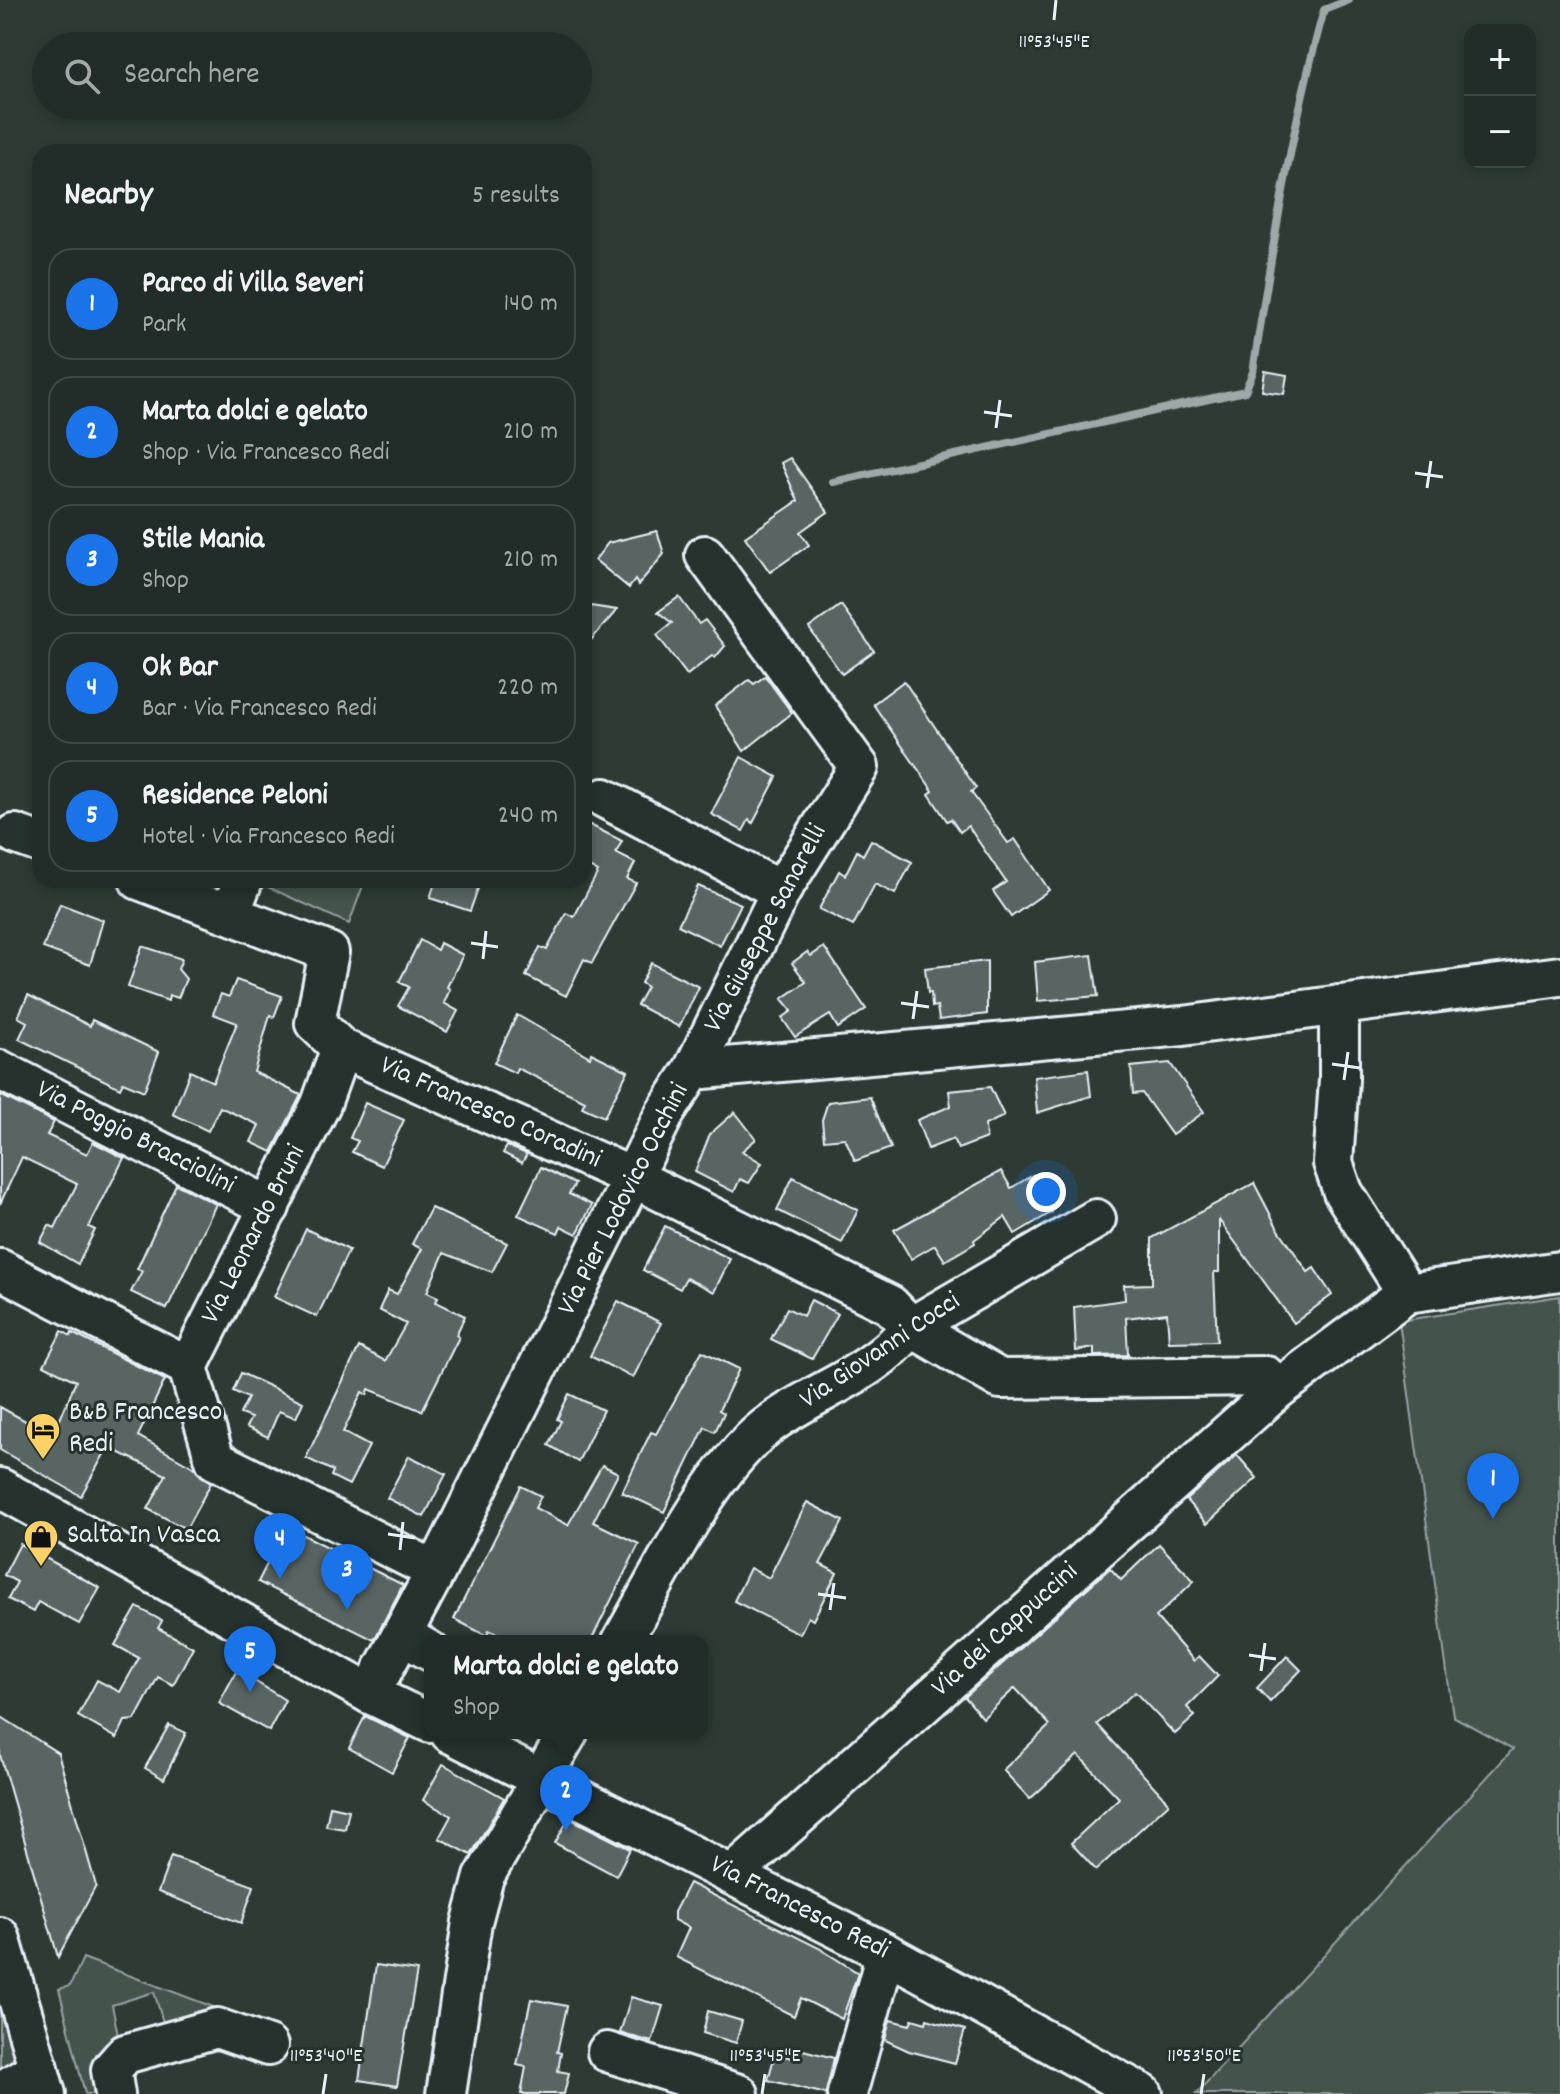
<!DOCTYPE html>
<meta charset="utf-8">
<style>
:root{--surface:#222c28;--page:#2e3834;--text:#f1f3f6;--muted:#a2a7a8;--line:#3f4845;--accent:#1a73e8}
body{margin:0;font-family:Dekko,sans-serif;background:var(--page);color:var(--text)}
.controls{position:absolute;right:24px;top:24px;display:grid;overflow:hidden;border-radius:16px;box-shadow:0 4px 12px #0003}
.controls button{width:72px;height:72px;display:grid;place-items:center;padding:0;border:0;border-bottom:2px solid var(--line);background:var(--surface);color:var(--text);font:40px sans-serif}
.you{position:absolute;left:1046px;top:1192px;width:28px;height:28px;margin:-20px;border:6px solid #fff;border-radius:50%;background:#1a73e8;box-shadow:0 0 0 12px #1a73e833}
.badge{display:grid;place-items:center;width:52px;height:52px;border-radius:50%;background:var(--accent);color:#fff;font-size:26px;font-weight:700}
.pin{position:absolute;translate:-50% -66px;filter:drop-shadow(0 2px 4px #0008)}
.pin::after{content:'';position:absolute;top:42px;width:28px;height:24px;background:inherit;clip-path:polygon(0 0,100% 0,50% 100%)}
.popup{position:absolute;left:424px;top:1635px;width:284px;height:104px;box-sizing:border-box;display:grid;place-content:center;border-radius:16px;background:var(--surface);filter:drop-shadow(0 2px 6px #0005);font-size:26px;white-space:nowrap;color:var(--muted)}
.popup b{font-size:30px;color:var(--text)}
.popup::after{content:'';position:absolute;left:50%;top:100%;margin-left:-16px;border:16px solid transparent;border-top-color:var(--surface)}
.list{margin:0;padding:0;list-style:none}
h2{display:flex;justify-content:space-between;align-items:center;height:104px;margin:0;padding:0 32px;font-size:34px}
h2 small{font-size:26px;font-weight:400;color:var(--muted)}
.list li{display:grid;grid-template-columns:52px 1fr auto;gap:24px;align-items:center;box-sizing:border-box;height:112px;margin:0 16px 16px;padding:0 16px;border:2px solid var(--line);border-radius:24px}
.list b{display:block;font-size:30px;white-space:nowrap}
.list p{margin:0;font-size:26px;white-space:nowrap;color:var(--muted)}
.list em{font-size:26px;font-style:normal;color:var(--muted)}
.icon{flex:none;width:44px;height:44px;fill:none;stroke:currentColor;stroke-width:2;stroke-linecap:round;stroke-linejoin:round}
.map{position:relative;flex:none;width:1560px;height:2094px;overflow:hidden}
.search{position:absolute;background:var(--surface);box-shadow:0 4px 12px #0003;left:32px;top:32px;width:560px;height:88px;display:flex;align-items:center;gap:20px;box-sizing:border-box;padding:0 28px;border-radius:44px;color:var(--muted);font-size:30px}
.panel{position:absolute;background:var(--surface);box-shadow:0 4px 12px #0003;left:32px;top:144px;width:560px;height:744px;border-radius:24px}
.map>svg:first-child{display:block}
</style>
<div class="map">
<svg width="1560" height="2094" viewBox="0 0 1560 2094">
<rect width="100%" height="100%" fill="#2e3b35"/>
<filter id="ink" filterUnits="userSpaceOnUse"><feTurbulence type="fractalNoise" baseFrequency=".0125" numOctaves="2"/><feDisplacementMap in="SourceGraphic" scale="16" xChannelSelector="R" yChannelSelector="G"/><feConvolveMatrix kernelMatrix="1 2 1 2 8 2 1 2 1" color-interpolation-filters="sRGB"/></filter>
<g filter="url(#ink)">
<g fill="#45524e" stroke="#96a2a3" stroke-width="2">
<path d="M262,880H365L349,924L261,884Z"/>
<path d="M1560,1296V2094H1196L1513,1749L1453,1716L1399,1321Z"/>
<path d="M83,1958L219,2009L216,2018L166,2032L154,1992L112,2005L120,2046L96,2054L103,2094H85L59,1989L70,1986Z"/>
<path d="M0,1996L20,2056L0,2085Z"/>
</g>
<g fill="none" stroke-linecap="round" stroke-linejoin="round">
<path stroke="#9da8a9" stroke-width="8" d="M833,482L1245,391L1253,372C1272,250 1291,128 1324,10L1349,0"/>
</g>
<g fill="#596563" stroke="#e8f1f8" stroke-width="2">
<path d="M1265,371L1287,375L1284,394L1262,391Z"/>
<path d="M790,458L828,512L800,532L809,545L770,572L745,537L798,501L781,463Z"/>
<path d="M657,531L664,554L638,585L635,580L629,588L595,560L608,543Z"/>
<path d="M679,597L699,624L705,620L725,646L715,658L712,656L687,675L657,635L672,623L658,612Z"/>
<path d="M584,605L617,610L584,648Z"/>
<path d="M841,605L874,651L842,674L809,628Z"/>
<path d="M765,676L792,713L744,751L715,706L749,680L754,684Z"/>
<path d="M904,681L976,788L971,792L1008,843L1015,839L1049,890L1011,917L993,891L1006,882L968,826L960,832L951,819L947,821L929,794L933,791L873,704Z"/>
<path d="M741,757L777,777L753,823L749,820L743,831L711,814Z"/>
<path d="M584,822L622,841L616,853L635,863L627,879L636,883L592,963L584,959L566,996L526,976L540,947L547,950L566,913L574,917L598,872L584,864Z"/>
<path d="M871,840L912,862L895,894L875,884L853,926L819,909L839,871L845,875L857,851L863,855Z"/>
<path d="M436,880H481L470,911L430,898Z"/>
<path d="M698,886L741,904L720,946L678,925Z"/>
<path d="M60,904L103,920L90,965L43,948Z"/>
<path d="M420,940L437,950L440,943L463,955L447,987L450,989L444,1003L458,1011L447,1032L398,1006L409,987L399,982Z"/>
<path d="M142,946L182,959L178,969L186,979L178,998L169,995L168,1001L128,987Z"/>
<path d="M824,947L866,1009L838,1028L830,1015L795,1037L782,1018L792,1011L782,999L806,982L792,963L807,952L811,956Z"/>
<path d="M1092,955L1098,996L1038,1001L1035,962Z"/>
<path d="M987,961V1014L939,1020L937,1006L932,1007L931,992L928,993L925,968Z"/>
<path d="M651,963L699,987L679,1027L637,1005L647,987L641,983Z"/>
<path d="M236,980L282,996L274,1017L270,1015L254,1072L301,1095L272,1152L251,1142L259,1125L220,1107L208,1131L173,1114L190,1071L213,1082L237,1023L213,1014L221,994L229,997Z"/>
<path d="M28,995L90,1026L92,1020L159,1052L144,1091L123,1082L120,1088L19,1039L27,1022L18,1017Z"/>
<path d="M517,1015L590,1057L591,1053L628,1071L604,1117L582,1107L585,1101L517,1068L515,1073L494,1063Z"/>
<path d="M1170,1063L1204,1112L1172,1135L1142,1093L1133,1094L1131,1067Z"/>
<path d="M1088,1070L1091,1096L1037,1113L1034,1077Z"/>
<path d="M990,1087L1004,1116L985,1125L986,1138L958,1149L953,1139L928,1149L917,1120L951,1106L949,1091Z"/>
<path d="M0,1095L54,1122L47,1135L87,1154L93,1142L124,1158L89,1227L95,1230L78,1264L40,1242L49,1225L55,1228L77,1184L22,1157L0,1204Z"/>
<path d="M870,1097L891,1148L855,1161L845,1138L824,1140L822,1120L828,1102Z"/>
<path d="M365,1103L404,1120L382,1166L352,1152L358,1141L350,1138Z"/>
<path d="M735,1112L756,1139L742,1151L762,1163L749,1183L740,1179L734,1192L695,1172L710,1134Z"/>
<path d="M507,1146L527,1154L522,1163L503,1153Z"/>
<path d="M541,1167L575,1184L569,1194L592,1205L577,1234L561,1226L558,1233L518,1215Z"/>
<path d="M1001,1171L1011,1188L1033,1175L1052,1212L1015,1234L1005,1217L974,1240L975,1243L945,1261L935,1245L911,1259L894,1230Z"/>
<path d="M793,1177L858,1210L842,1243L777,1210Z"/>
<path d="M1254,1183L1277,1227L1308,1272L1314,1268L1332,1295L1294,1323L1219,1220V1272H1214L1217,1341L1169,1342L1167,1313L1126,1318L1128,1355L1094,1356V1348L1076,1351L1074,1307L1125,1300L1124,1285L1152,1284V1238Z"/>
<path d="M176,1184L216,1204L167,1309L131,1292L142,1271L137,1269Z"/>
<path d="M431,1208L507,1243L492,1272L444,1253L427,1292L438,1297L436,1302L465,1316L456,1335L459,1337L422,1411L369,1389L367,1395L362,1392L343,1432L369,1446L349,1485L331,1476L333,1471L306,1458L359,1347L385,1361L406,1324L379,1310L388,1290L397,1294L422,1249L412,1244Z"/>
<path d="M665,1226L730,1259L714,1292L686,1278L680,1289L643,1270Z"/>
<path d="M306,1229L349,1250L317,1317L274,1297Z"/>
<path d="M811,1300L838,1314L812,1359L771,1339L787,1308L803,1316Z"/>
<path d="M618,1301L661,1323L633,1378L590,1356Z"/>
<path d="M62,1331L71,1336L72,1333L165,1380L138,1436L195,1468L211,1483L186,1529L148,1509L166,1475L108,1447L81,1496L0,1450V1407L53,1436L76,1381L44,1365Z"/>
<path d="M702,1351L739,1369L719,1410L724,1413L715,1432L705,1427L664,1512L622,1492L651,1432L656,1434Z"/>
<path d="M241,1373L303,1402L296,1418L279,1411L268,1437L246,1427L251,1418L240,1414L248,1398L233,1391Z"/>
<path d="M569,1394L603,1410L578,1462L549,1445L561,1421L557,1419Z"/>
<path d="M1237,1455L1257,1478L1207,1524L1186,1500Z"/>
<path d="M409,1456L446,1474L424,1517L387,1498Z"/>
<path d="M602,1465L618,1473L593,1522L639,1544L591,1641H515L489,1630L487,1636L454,1619L521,1486L541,1496L535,1508L568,1525Z"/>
<path d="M807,1502L843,1521L820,1564L837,1573L813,1620L808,1617L800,1634L734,1601L750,1568L769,1578Z"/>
<path d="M286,1526L403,1585L374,1640L258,1582Z"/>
<path d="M20,1544L100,1588L79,1624L38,1602L33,1612L8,1599L17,1582L4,1575Z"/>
<path d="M1159,1544L1194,1581L1156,1617L1194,1661L1199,1656L1218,1676L1187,1707L1195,1716L1175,1734L1135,1692L1097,1724L1169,1803L1096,1870L1071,1843L1119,1798L1078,1755L1030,1799L1003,1770L1050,1725L1015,1688L983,1718L965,1697L1110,1568L1121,1580Z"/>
<path d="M137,1607L162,1621L158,1628L193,1647L173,1685L158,1677L135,1720L125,1721L117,1738L78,1716L97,1680L120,1692L139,1658L115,1645Z"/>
<path d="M1287,1656L1301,1670L1270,1702L1257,1688Z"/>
<path d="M237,1670L285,1700L269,1731L219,1703Z"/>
<path d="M0,1716L58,1753L96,1886L58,1957L0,1755Z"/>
<path d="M365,1716L410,1738L392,1772L349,1748Z"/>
<path d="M169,1725L186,1733L164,1779L145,1768Z"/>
<path d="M443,1764L504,1798L471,1855L439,1838L451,1816L423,1800Z"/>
<path d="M330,1806L349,1810L345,1829L326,1826Z"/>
<path d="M569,1818L630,1849L616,1876L555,1843Z"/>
<path d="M171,1856L254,1886L241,1923L158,1892Z"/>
<path d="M689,1883L819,1948L858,1973L842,2019L801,1998L794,2016L676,1957L689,1928L674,1920V1912Z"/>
<path d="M376,1965L417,1971L397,2086L359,2080Z"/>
<path d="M631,1997L663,2006L652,2042L620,2033Z"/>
<path d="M531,1999L567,2006L557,2052L561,2053L558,2071L569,2073L564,2094H521L526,2067L517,2065Z"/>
<path d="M708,2011L742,2021L736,2043L703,2033Z"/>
<path d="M912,2019L926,2023L927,2019L965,2030L955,2063L909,2051L885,2040L890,2020L910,2025Z"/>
<path d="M799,2049L834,2058L826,2094L768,2080L775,2054L797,2059Z"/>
</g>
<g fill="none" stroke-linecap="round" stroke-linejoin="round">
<defs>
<g id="minor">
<path d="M604,798L781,891"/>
<path d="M15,834L40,843"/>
<path d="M139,880L329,952L315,1023L341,1048L634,1178L890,1305L911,1327L1000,1379L1266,1376L1278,1389"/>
<path d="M230,914L243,880"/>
<path d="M1339,1005V1080L1333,1163L1343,1192L1407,1293"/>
<path d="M0,1070L270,1207"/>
<path d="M693,1070L781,891L859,767L705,555"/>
<path d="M0,1269L188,1367L215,1460L436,1571"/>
<path d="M188,1367L321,1104L341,1048"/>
<path d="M0,1488L370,1694L430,1723"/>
<path d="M402,1635L430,1651"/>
<path d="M622,1641C659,1577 709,1472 766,1427C815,1389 870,1378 911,1327L1096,1219"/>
<path d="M370,1694L436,1571L665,1113L693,1070L1183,1026L1560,976"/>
<path d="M450,1733L886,1953L1143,2094"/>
<path d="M733,1874L1278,1389L1407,1293L1560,1271"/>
<path d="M0,1937L46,2094"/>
<path d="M607,2052L739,2094"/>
<path d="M0,2092L39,2068"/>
<path d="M115,2094L111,2070L125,2054L217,2028L268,2046"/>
<path d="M446,2094L472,1922L484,1877L568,1733"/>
<path d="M847,2094L886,1953"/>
</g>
</defs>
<use href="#minor" stroke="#e8f1f8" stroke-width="44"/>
<use href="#minor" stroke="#26332d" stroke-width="38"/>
</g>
</g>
<path fill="none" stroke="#e8f1f8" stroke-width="3" d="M1054,20L1056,0M984,412L1012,416M996,428L1000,400M1415,473L1443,477M1427,488L1431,461M471,943L498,947M483,959L486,931M901,1003L929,1007M913,1019L917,991M1332,1064L1360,1068M1344,1080L1348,1052M388,1534L415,1538M400,1550L403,1522M818,1594L846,1598M830,1610L834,1583M1249,1655L1276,1659M1261,1671L1265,1643M323,2094L326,2074M762,2094L765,2074M1201,2094L1204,2074"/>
<defs>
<symbol id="hotel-pin" viewBox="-11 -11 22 30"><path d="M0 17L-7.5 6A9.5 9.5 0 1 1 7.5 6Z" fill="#ffd166" stroke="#26332d"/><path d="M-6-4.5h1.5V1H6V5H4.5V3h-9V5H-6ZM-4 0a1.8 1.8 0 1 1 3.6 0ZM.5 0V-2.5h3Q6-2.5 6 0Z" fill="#111"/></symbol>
<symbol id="shop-pin" viewBox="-11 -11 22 30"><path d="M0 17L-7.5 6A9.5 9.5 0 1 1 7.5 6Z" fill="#ffd166" stroke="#26332d"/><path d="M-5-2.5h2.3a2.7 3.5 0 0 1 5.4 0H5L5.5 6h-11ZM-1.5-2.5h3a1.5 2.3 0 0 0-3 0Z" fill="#111"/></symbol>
</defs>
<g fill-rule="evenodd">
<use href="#hotel-pin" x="23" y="1410" width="40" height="54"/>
<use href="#shop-pin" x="21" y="1517" width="40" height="54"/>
</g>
<g text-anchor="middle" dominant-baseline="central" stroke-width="6" stroke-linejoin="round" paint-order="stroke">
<g font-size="28" fill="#e8f1f8" stroke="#26332d">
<text transform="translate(767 929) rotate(-62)">Via Giuseppe Sanarelli</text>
<text transform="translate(490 1114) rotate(24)">Via Francesco Coradini</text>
<text transform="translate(135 1139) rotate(27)">Via Poggio Bracciolini</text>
<text transform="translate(625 1200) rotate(-63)">Via Pier Lodovico Occhini</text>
<text transform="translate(255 1235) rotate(-63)">Via Leonardo Bruni</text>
<text transform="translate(881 1352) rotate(-34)">Via Giovanni Cocci</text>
<text transform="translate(1006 1631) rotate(-42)">Via dei Cappuccini</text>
<text transform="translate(799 1909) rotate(27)">Via Francesco Redi</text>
</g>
<g font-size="28" fill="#e8f1f8" stroke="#26332d" text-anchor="start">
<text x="69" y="1414">B&amp;B Francesco<tspan x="69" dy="32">Redi</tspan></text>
<text x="67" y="1537">Salta In Vasca</text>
</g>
</g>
<g font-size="20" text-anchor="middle" fill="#e8f1f8" stroke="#26332d" stroke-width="6" stroke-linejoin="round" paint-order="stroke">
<text x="1054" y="47">11°53'45"E</text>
<text x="326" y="2061">11°53'40"E</text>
<text x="765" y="2061">11°53'45"E</text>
<text x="1204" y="2061">11°53'50"E</text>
</g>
</svg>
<div class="controls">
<button>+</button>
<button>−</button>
</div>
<div class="you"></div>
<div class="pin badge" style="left:1493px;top:1519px">1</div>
<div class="pin badge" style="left:566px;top:1831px">2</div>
<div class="popup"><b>Marta dolci e gelato</b>Shop</div>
<div class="pin badge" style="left:347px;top:1610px">3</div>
<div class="pin badge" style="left:280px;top:1579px">4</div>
<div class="pin badge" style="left:250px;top:1692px">5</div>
<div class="search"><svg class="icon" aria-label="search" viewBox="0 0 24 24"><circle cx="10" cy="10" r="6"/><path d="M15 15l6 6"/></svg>Search here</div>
<section class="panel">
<h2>Nearby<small>5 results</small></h2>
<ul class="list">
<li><span class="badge">1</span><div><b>Parco di Villa Severi</b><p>Park</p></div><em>140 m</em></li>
<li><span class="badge">2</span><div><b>Marta dolci e gelato</b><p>Shop · Via Francesco Redi</p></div><em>210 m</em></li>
<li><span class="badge">3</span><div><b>Stile Mania</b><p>Shop</p></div><em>210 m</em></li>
<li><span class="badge">4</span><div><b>Ok Bar</b><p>Bar · Via Francesco Redi</p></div><em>220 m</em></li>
<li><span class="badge">5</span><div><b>Residence Peloni</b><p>Hotel · Via Francesco Redi</p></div><em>240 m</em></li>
</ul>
</section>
</div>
